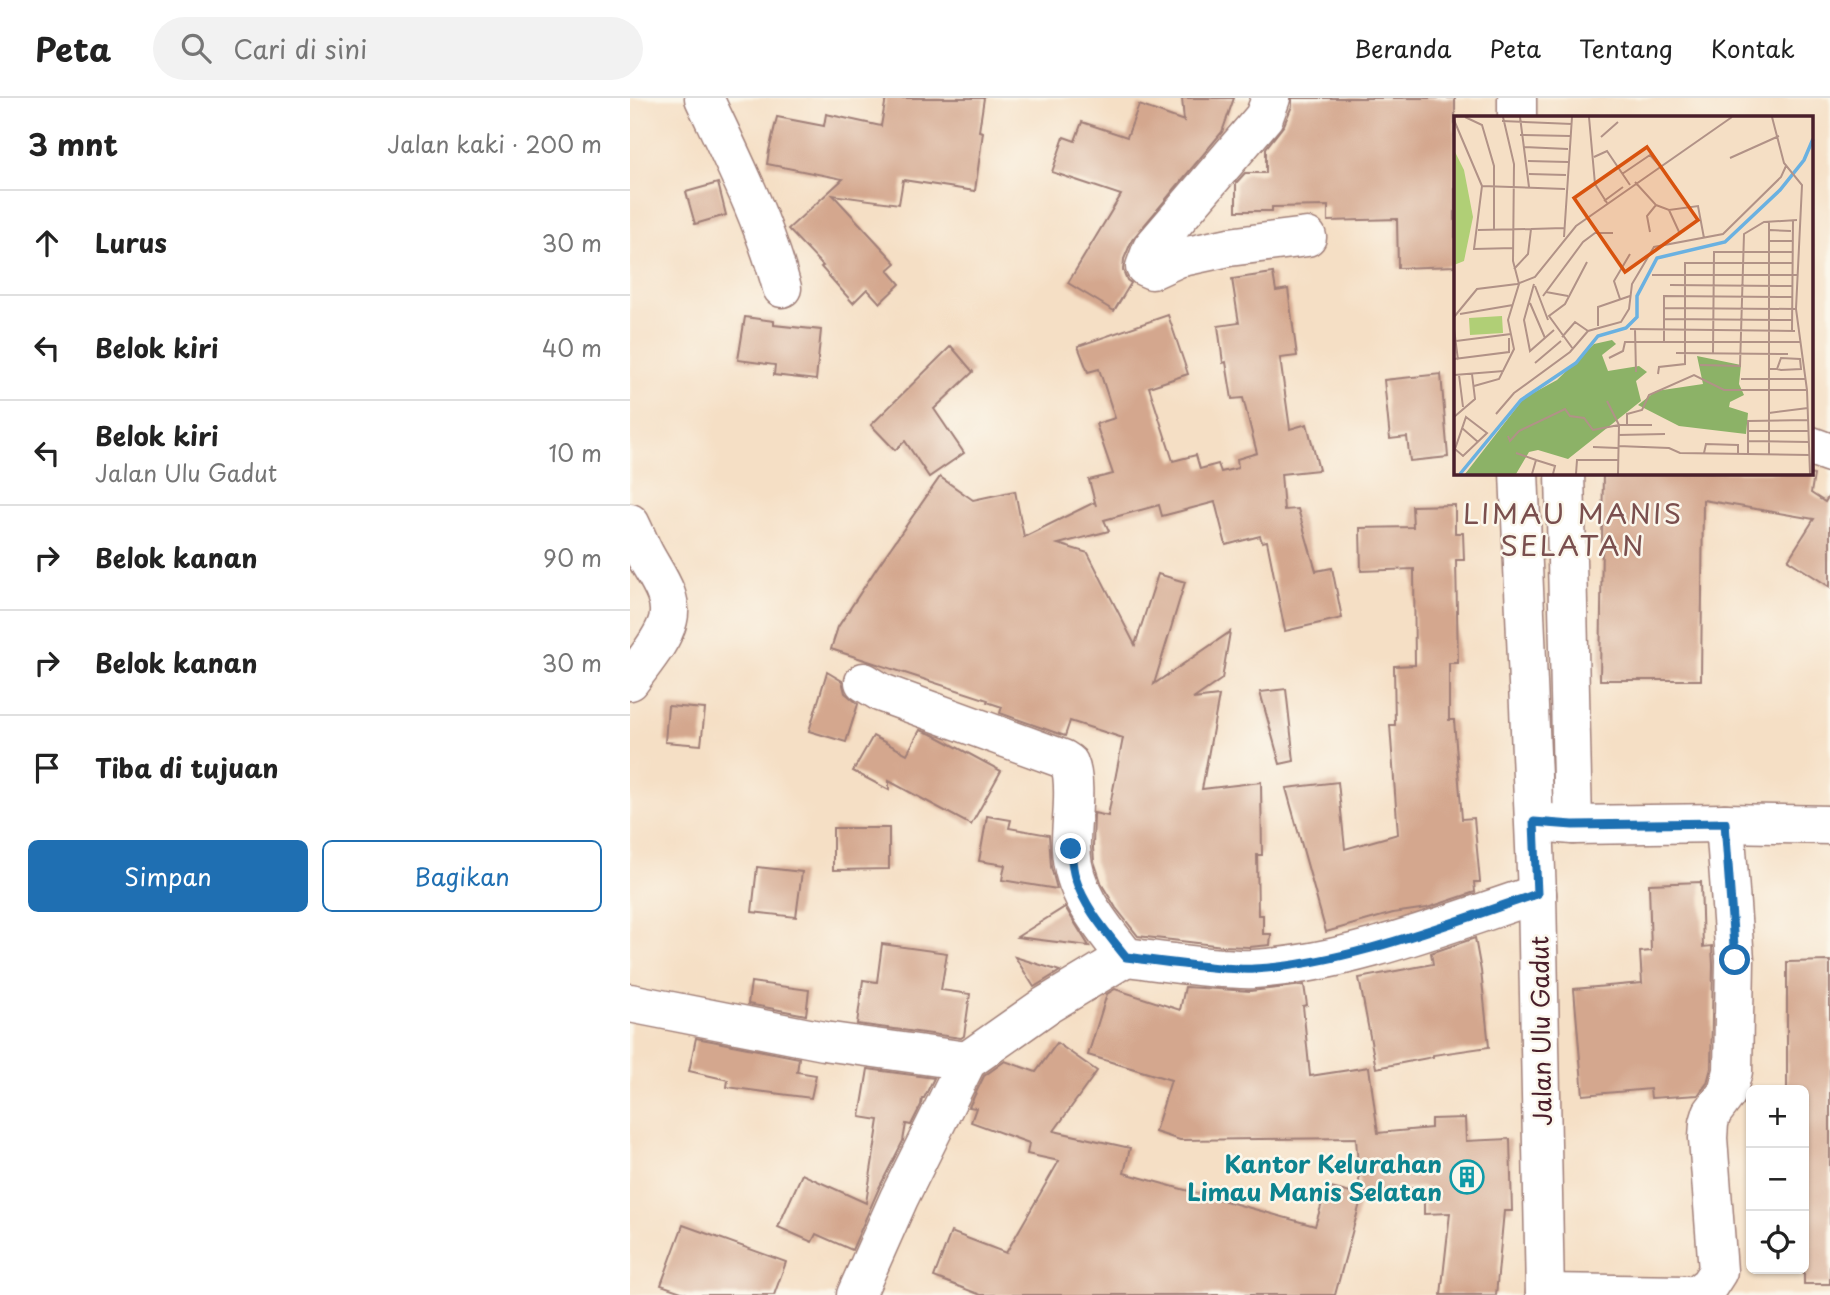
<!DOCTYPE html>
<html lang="id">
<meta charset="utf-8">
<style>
:root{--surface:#fff;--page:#f2f2f2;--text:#222;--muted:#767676;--line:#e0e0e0;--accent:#1f6fb2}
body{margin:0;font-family:"Playpen Sans",sans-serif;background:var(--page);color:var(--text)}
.controls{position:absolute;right:21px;bottom:21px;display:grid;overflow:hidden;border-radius:10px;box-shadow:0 2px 5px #0004}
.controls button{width:63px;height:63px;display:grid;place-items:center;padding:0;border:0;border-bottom:2px solid var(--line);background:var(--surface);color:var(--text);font:35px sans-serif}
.stop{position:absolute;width:21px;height:21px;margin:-16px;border:5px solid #1f6fb2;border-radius:50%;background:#fff}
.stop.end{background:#1f6fb2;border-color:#fff;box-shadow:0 2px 7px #0008}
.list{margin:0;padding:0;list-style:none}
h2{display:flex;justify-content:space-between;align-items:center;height:91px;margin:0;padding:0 28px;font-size:30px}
h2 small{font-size:23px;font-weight:400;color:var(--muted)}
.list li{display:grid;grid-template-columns:46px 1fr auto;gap:21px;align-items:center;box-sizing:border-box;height:105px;padding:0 28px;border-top:2px solid var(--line)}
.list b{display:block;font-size:26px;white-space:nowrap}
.list p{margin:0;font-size:23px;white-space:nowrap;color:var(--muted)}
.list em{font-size:23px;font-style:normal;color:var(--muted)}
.actions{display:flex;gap:14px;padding:21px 28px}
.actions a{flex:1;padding:16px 0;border:2px solid var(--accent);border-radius:10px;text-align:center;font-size:24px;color:var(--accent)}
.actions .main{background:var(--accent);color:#fff}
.icon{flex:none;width:38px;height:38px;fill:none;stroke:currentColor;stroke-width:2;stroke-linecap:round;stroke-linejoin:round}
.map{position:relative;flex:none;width:1200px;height:1197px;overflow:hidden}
header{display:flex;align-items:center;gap:42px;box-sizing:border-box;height:98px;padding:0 35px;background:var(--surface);border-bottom:2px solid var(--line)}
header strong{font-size:33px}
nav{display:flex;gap:38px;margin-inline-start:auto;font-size:24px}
.search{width:490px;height:63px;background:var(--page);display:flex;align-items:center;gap:18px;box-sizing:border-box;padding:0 24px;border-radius:38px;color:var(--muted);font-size:26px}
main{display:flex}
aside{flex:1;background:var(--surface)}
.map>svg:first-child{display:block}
</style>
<header>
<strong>Peta</strong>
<div class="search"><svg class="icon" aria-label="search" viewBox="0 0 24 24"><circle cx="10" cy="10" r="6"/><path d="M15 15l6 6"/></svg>Cari di sini</div>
<nav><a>Beranda</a><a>Peta</a><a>Tentang</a><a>Kontak</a></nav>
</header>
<main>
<aside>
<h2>3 mnt<small>Jalan kaki · 200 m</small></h2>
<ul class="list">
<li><svg class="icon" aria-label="ahead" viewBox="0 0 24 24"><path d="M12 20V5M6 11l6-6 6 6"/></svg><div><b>Lurus</b></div><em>30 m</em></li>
<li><svg class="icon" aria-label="left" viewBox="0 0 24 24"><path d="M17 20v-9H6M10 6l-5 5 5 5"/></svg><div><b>Belok kiri</b></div><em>40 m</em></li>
<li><svg class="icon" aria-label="left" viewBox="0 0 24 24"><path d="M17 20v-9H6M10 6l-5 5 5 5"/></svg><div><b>Belok kiri</b><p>Jalan Ulu Gadut</p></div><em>10 m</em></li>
<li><svg class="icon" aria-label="right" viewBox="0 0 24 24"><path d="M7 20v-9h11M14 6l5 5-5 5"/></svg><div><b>Belok kanan</b></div><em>90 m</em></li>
<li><svg class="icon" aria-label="right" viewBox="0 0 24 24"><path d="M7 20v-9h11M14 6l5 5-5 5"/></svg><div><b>Belok kanan</b></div><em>30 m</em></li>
<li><svg class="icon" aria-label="arrive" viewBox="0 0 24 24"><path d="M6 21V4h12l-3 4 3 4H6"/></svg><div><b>Tiba di tujuan</b></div></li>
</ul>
<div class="actions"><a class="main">Simpan</a><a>Bagikan</a></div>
</aside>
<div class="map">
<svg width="1200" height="1197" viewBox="0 0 1200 1197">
<rect width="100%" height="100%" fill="#fbf7ec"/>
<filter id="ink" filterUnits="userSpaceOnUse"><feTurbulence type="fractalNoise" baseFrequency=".0143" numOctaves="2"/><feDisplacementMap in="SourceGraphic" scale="14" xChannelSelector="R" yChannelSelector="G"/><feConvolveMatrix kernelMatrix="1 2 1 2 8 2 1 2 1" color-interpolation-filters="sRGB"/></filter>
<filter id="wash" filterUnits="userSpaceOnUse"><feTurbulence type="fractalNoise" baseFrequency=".00686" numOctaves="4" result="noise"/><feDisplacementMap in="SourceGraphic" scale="28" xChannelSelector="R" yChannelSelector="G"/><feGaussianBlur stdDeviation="1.57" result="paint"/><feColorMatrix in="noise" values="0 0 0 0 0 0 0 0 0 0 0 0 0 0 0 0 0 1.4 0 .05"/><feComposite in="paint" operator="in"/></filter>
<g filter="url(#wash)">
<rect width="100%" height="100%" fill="#f5dfc5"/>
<g id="blocks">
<g fill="#d4a78e">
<path d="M256,0H354L349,33L353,34L345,93L273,82L269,106L203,97L266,165L258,172L270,186L250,205L237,191L223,205L191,169L193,168L158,131L213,81L137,66L139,53L147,19L194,28L196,16L251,28Z"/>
<path d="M552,0H604L592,34L502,142L494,161L493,172L497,182L501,185L484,213L438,185L491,97L422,74L434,39L445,43L452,24L497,39L509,7L554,23Z"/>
<path d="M662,0H825V168L768,170L767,121L698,123V108L642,109V113H606V85L615,75H636V50L654,27L662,8Z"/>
<path d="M88,85L96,117L65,126L56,94Z"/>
<path d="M643,175L646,193L658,191L667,258L650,260L660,331L677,326L689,372L651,376L654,412L668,411L686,473L702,470L712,520L655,533L637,443L632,444L630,438L596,447L585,404L532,418L529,407L474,422L479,433L428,446L458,455L505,547L528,476L555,484L524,586L600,534L592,581L563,601L589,598L572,691L631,684L632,757H627L628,817H633V836H641L640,847L619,849L593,848L508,838L486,810L472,787L464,763L463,750L464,715L478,718L493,640L440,623L435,638L370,615L372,609L357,604L358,602L201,551L208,529L248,468L310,379L343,402L385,393L394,439L465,404L466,408L459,382L483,376L466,326L485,320L469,271L458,274L448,248L538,217L558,276L519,289L543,363L566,357L570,371L588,366L591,374L608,370L607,361L627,355L613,300L602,301L596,264L593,265L588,228L609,225L602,181Z"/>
<path d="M115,219L144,223V227L191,232L186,282L144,277L145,267L108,262Z"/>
<path d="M321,248L343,274L304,311L334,355L299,379L275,343L265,352L241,327Z"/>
<path d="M811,276L818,359L780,363L777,339L760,341L754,282Z"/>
<path d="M973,374H1168L1184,377L1181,395L1195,404L1200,396V489L1158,462L1184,421L1073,402L1071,582H970Z"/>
<path d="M825,407V435H833L834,462H826L828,565H819V622H824L832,721L844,720L850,784H844L845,794L797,810L763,815L696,834L656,690L708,684L715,751L768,736L760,627H765L764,568L785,567L784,471L731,473L730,430L783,429L782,408Z"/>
<path d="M197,574L212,583L215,595L228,606L216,644L179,633Z"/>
<path d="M656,591L664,663L650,666L630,594Z"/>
<path d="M38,608L75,611L71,647L35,644Z"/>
<path d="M290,632L304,637L371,673L341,727L259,683V692L223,673L243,638L277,656Z"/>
<path d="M357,718L381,722L379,730L419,737L421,769L427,791L372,782L375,767L349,763Z"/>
<path d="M203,730H259V771L203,772Z"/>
<path d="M127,769L172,774L166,819L122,814Z"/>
<path d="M1071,784L1073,849L1082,848L1083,867L1081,970L1077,985L1068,997L1021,1000L1020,991L953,997L944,891L1012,885L1010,854L1021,853L1019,786Z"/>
<path d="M435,809L459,848L387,839Z"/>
<path d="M845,840L851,873L859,949L803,957V959L746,970L729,880L803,866L801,855Z"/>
<path d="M252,846L317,855L311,892L340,896L334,938L331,940L227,926L233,882L247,884Z"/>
<path d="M385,859L430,873L404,889Z"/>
<path d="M1200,863V1186H1174V992H1157V864Z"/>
<path d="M121,884L179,892L176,917L118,906Z"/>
<path d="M674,887L677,907L673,908L680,978L739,969L748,1035L801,1030V1021L835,1020L836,1043L880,1041L882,1113H874L866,1197H811L820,1115L794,1116V1089L730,1095L726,1040L550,1042L525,1034L541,982L458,957L477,896L485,891L550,912L555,889L620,893Z"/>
<path d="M66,940L169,960L167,974L186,977L181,1000L97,989L98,982L59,973Z"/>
<path d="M427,945L467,973L424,1033L500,1050L494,1075L685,1128L697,1089L732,1098L705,1197H351L304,1179L321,1134L376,1155L429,1063L397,1056L399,1045L341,1024L346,1010L339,1009L354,978L375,963L406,974Z"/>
<path d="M238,971L304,980L294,1000H292L291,1007L281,1027L276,1026L273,1043L249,1090L222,1152L186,1136L182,1144L148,1129L172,1076L236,1105L249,1022L230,1019Z"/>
<path d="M53,1127L156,1164L144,1197H60L31,1187Z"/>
</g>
</g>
</g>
<g filter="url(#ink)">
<use href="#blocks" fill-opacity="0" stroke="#a07f78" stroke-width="2"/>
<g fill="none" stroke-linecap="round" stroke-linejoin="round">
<defs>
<g id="minor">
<path d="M74,0C103,62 134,123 152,190"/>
<path d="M641,0L634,19L522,150L515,169L522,172L548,160L599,149L677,139"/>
<path d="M887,0V19"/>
<path d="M1181,348L1200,355"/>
<path d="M889,374L907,796L915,1197"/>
<path d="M935,374L943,727"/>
<path d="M0,425C5,435 9,445 14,455C24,475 44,498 38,522C33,542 12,566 0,583"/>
<path d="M234,584L252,595L433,661L439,665C448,685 440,727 441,751C443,795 470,826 496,859C528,863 560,868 592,870C602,870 613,872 624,871C717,866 819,825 907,796"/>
<path d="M919,725L943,727L1095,725L1200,727"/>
<path d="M0,905L194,943L337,963"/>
<path d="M915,1195L1057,1197"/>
<path d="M226,1197L269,1100L337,963L415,908L496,859"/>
<path d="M1066,1197L1079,1187L1088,1173L1078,1040L1079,1025L1082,1015L1097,995L1103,973L1105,862L1095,725"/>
</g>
</defs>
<use href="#minor" stroke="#a07f78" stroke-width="41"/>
<use href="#minor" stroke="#fff" stroke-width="38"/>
</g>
</g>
<g fill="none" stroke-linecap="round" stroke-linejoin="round" filter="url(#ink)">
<path stroke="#1f6fb2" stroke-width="9" d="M441,751C442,760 442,770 445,779C454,809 477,835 496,859C528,863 560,868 592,870C602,870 613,872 624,871C717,866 819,825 907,796L904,724L943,727L1095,725L1105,862"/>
</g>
<defs>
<symbol id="building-ring" viewBox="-11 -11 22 22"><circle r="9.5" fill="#fbf7ec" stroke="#0f9aa8" stroke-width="1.5"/><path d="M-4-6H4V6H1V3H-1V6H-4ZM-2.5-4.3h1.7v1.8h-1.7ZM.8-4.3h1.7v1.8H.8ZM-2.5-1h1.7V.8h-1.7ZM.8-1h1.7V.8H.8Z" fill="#0f9aa8"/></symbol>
</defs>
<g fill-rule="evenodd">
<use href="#building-ring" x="818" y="1060" width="38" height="38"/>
</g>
<g text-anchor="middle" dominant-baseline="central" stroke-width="5" stroke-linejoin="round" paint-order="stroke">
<g font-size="24" fill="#4a1f2b" stroke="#fbf7ec">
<text transform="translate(910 933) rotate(-91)">Jalan Ulu Gadut</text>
</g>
<g font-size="24" font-weight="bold" fill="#0d838f" stroke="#fbf7ec" text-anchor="end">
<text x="812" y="1065">Kantor Kelurahan<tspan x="812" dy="28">Limau Manis Selatan</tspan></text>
</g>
<g font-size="28" letter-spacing="2" fill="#7a4f4e" stroke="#fbf7ec">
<text x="943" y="414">LIMAU MANIS<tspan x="943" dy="32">SELATAN</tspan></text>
</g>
</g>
<g transform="translate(824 18)">
<rect width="359" height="359" fill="#f5dfc5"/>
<path d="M0,34L10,54L19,101L10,145L0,149ZM48,200L49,217L16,219L15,202Z" fill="#b0cf76"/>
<path d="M158,224L162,228L148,239L154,255L185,250L193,256L182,265L187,285L114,343L84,334L75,336L62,358H11L70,282L103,264L140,228ZM243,240L287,249L285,268L290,279L276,286L275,291L294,297L292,318L225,310L184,289L202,275L249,268Z" fill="#8cb267"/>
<path fill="none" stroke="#6ab1e1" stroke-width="3.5" d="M6,358L67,284L122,247L144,220L172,212L183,201V180L203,142L271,126L326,74L350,44L359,23"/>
<path fill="none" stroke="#b19287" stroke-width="2" d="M11,1L28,9L40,50V115M66,1L75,71M135,1L141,68L153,87M318,1L330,47L348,69L342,193L353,274L356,358M0,4L28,70L20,133L60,132M48,5L118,8M66,19L116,20M147,21L164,6M70,31L114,33M140,41L153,35L176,69M276,42L325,20M74,45L114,46M75,58L112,59M168,58L196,39L205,49M181,66L202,89L193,100L196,116M28,70L111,73M150,85L169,71M202,89L215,94L244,90L250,122M215,94L226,118M315,105V338M77,113L110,112M24,114L77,113L74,138L60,153M316,114L337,115M110,121L118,1M316,125H338M198,159H343M80,168L70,204L76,235L100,214M216,169L338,170M81,170L94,204M92,176L114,180M89,180L129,126L141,117H159M166,183L160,165L176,138M76,187L91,222M210,192L342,193M6,198L59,189M0,201L23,173L63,168L81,161L122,110L278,1M210,203L338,204M144,210V191L176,180M0,213L4,244M176,213L341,215M181,213L182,256M338,215L339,104M108,221L121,206L134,215M2,225L57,218M210,226V180L338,181M119,233L95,200L111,188L133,146M222,237L334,238M259,237L260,136H338M155,242L169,235L171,226H346M0,243L55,236V222M81,247L107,225M246,249L286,250L290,118L310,106L343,104M315,253H323L327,254L347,253L346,243L327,242L323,253M204,258L205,251L231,248V147H338M0,259L50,255M5,259L9,291M287,263H352M20,270L45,263L60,233L54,204L65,168L59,145L60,48L49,1M315,297L354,292M42,298L60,277L116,236L134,215L167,206L175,193L178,168L200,131L269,118L327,61L332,50M0,301L21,283L18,258M12,301L33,317L9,340L1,333ZM173,309V298L188,294L195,279L240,259L270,274H353M8,312L24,326M294,315H354M164,319L211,318M54,320L56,325L65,315L111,293L116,300L130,302L139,314L165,309L153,285M294,325L355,326M164,330L215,332L226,337L356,339M139,331L164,332M62,337L82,344M250,337L252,328L284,329V337M294,338V305L354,304M78,358L82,344L101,350L99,358M122,358L123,344H164M164,358L165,309H198"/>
<path fill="#d8530f" fill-opacity="0.15" stroke="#d8530f" stroke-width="3.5" d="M193,31L244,104L171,156L120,82Z"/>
<rect width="359" height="359" fill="none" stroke="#4a1f2b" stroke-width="3.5"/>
</g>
</svg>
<div class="controls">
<button>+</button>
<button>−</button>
<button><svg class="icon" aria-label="locate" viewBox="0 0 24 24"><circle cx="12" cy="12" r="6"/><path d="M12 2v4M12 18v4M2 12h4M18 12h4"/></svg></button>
</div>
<div class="stop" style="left:1105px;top:862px"></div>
<div class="stop end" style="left:441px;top:751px"></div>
</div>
</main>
